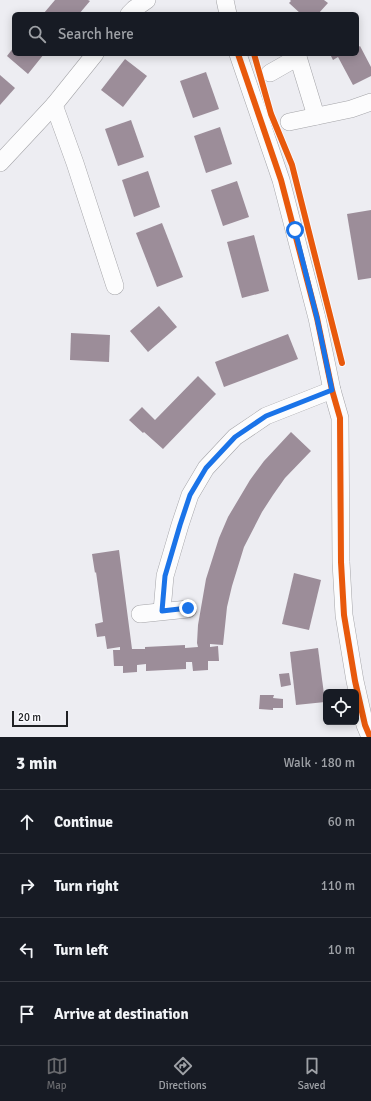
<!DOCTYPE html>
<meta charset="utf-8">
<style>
:root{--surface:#171b24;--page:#242831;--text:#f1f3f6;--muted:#9ea1a6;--line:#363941;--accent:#68696d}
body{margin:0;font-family:Signika,sans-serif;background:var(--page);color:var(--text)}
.controls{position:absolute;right:12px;bottom:12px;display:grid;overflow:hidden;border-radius:6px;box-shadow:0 2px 10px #0003}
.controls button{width:36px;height:36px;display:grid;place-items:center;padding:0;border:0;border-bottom:1px solid var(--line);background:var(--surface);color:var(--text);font:20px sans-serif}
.scale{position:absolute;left:12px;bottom:10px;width:56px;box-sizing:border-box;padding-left:4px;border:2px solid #212225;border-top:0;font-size:11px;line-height:14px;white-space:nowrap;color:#212225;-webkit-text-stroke:3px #f9f9fd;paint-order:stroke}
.stop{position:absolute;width:12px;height:12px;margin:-9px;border:3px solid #1a73e8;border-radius:50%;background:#fff}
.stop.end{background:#1a73e8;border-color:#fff;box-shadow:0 1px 4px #0008}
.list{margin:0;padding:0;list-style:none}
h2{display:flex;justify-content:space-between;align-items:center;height:52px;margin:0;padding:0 16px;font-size:17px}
h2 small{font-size:13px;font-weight:400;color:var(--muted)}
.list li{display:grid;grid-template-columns:26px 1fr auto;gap:12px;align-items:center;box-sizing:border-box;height:64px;padding:0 16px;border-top:1px solid var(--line)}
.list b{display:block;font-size:15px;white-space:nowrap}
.list em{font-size:13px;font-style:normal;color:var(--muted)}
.icon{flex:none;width:22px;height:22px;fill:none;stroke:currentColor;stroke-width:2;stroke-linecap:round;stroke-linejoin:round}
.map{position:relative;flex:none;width:371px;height:737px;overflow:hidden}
.search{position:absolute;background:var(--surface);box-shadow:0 2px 10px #0003;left:12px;right:12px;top:12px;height:44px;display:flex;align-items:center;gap:10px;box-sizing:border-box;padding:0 14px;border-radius:6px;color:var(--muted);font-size:15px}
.sheet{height:308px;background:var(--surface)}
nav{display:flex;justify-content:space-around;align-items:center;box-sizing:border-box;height:56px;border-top:1px solid var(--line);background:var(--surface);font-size:11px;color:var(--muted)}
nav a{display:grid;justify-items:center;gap:2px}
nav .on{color:var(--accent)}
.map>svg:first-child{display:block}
</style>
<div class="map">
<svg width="371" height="737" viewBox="0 0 371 737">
<rect width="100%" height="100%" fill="#ededf2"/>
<g fill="#9c8d99">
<path d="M55,0H88L90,1L79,14H45L44,13Z"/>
<path d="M290,0H324L328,3L318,14H301L289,3L291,1Z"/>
<path d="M360,46L371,67V76L353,85L338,57L333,60L330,54H357V48Z"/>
<path d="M14,47V54H44L28,74L7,56Z"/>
<path d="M125,59L147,76L123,107L101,90Z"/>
<path d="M206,72L219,109L193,118L180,81Z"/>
<path d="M0,75L15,88L0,105Z"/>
<path d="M131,120L144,157L118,166L105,129Z"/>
<path d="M220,127L232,164L206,173L194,136Z"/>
<path d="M148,171L160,207L134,217L122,180Z"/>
<path d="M237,181L249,217L223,226L211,190Z"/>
<path d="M371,210V278L358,280L347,214Z"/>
<path d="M162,223L183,277L157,287L136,233Z"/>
<path d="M254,235L269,291L242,298L227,242Z"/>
<path d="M159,306L177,327L148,352L130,331Z"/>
<path d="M71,333L110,335L109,362L70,360Z"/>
<path d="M288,334L298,359L224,387L215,362Z"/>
<path d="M198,376L216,394L163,449L144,432L143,433L129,420L142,407L155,420Z"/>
<path d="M291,432L311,451L285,478L273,495L262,512L244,547L232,586L227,607L223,645L210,644V647L218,646L219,661H208V670L193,671L192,662H186V669L146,671V664L137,665V672L123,673V666H114L113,650H120V647L107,649L105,636L97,637L95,624L103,622L96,572L95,573L92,554L119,550L132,649H145V647L185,645V648L198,647L197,643L198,625L206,579L219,538L228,517L250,480L264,461Z"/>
<path d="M294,573L321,580L309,630L282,624Z"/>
<path d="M318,648L325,702L296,705L290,652Z"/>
<path d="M289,673L291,685L281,687L279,674Z"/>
<path d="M260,695H274L273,698L283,699V708H273V710L259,709Z"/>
</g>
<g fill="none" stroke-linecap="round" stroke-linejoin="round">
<defs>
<g id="minor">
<path d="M225,0L228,14"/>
<path d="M129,14L134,9L147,0"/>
<path d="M238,54L281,180L317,318L332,390L340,418L341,562L344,615L355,681L365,725L370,737"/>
<path d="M296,54L298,57L316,116"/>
<path d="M270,73L298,57"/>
<path d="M54,105L75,163L115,286"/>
<path d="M289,122L351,109L371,102"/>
<path d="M0,163L54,105L95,54"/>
<path d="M162,611L165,576L180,525L190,495L206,468L235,437L266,416L332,390"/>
<path d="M140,614L188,609"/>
</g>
</defs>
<use href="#minor" stroke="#a4a4a8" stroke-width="18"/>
<use href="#minor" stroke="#fcfcfd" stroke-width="17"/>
<defs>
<g id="cycleway">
<path d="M238,54L281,180L317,318L332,390L340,418L341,562L344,615L355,681L365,725L370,737"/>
<path d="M254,54L271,114L292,165L342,363"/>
</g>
</defs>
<use href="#cycleway" stroke="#f9f9fd" stroke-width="8"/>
<use href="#cycleway" stroke="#e8590c" stroke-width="6"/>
</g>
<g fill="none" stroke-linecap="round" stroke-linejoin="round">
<path stroke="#1a73e8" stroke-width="5" d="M188,608L162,611L165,576L180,525L190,495L206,468L235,437L266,416L332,390L317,318L295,230"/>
</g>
</svg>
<div class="controls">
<button><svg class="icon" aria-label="locate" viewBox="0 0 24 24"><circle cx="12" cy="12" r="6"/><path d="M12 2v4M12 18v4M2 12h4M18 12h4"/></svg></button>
</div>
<div class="scale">20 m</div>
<div class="stop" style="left:295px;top:230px"></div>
<div class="stop end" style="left:188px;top:608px"></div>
<div class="search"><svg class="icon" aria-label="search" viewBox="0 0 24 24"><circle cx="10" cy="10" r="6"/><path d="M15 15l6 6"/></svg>Search here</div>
</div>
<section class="sheet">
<h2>3 min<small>Walk · 180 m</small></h2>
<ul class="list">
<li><svg class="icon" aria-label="ahead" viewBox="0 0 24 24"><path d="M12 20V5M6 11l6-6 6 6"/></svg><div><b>Continue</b></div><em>60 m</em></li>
<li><svg class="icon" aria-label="right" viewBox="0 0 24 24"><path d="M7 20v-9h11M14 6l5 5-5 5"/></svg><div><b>Turn right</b></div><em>110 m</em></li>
<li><svg class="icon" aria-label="left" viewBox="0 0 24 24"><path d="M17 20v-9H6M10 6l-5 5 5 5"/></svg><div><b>Turn left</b></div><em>10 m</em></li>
<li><svg class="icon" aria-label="arrive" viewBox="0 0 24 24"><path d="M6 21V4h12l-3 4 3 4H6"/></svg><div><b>Arrive at destination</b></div></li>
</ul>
</section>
<nav>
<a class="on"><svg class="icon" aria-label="map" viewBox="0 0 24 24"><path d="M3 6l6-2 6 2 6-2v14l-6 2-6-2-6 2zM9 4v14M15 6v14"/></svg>Map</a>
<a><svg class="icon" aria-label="directions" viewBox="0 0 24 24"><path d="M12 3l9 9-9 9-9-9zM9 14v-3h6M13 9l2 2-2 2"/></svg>Directions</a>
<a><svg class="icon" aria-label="saved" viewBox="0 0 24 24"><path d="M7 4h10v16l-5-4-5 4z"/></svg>Saved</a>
</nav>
